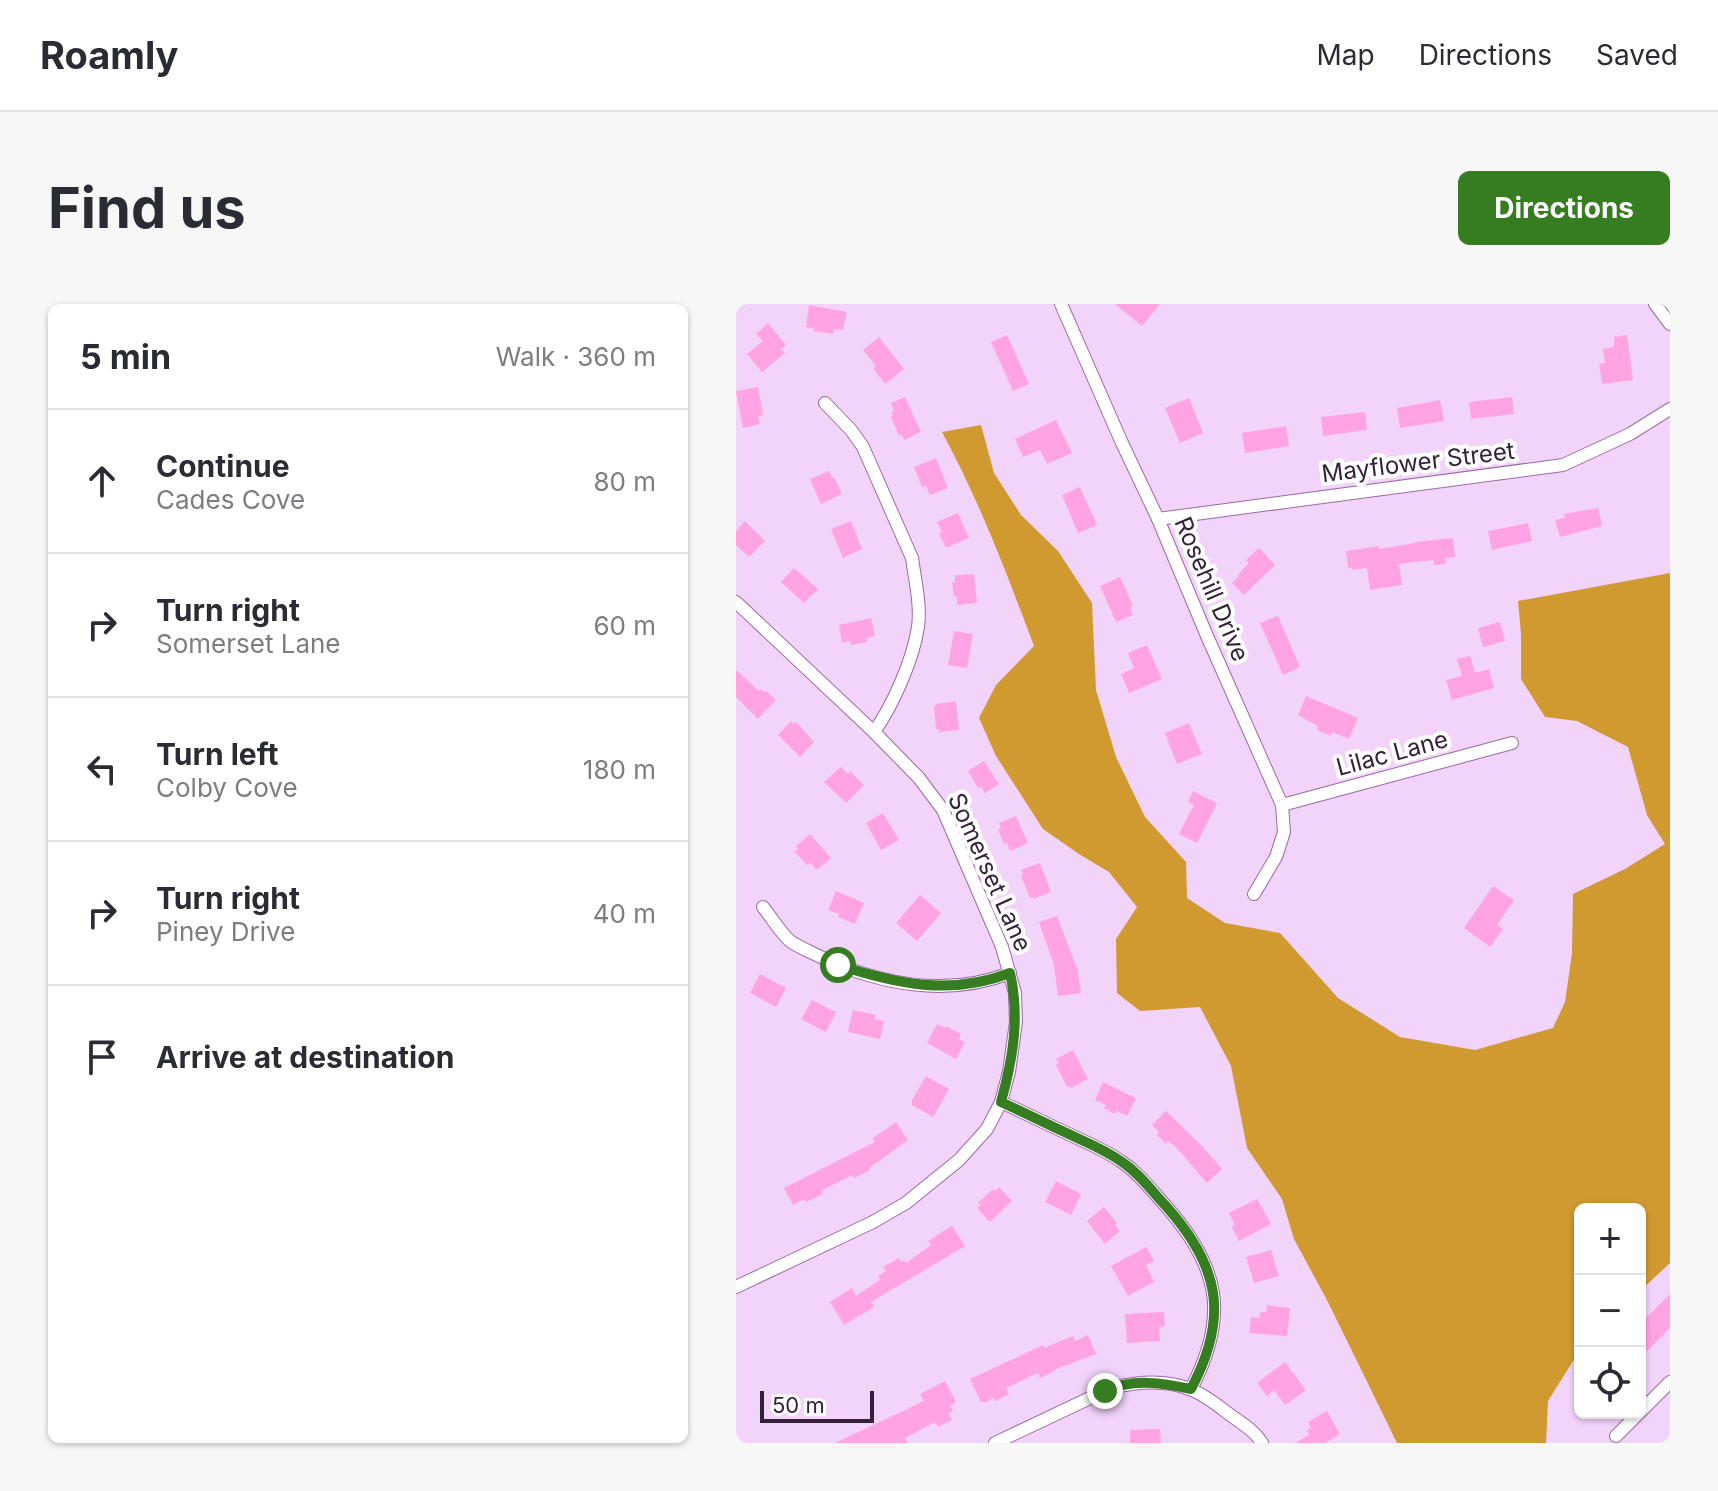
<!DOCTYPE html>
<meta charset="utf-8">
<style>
:root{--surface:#fff;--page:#f7f7f7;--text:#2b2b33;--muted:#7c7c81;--line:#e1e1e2;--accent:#367d21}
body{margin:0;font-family:Inter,sans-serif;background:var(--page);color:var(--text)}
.controls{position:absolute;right:24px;bottom:24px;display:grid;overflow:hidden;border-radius:12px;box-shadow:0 2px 6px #0004}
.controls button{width:72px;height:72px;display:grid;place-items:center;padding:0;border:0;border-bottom:2px solid var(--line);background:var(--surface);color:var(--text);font:40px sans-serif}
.scale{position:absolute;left:24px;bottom:20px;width:114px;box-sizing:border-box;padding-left:8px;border:4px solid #35223a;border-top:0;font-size:22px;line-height:28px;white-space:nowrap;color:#35223a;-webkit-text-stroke:6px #fff;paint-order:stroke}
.stop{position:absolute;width:24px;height:24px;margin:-18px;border:6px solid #367d21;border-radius:50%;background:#fff}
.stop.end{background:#367d21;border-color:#fff;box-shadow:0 2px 8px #0008}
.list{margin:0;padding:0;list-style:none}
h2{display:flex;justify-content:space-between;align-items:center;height:104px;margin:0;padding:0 32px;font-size:34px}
h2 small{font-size:26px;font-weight:400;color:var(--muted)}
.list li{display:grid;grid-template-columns:52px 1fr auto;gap:24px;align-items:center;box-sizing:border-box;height:144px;padding:0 32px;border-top:2px solid var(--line)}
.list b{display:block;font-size:30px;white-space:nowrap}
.list p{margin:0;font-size:26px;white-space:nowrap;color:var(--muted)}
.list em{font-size:26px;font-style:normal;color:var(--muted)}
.icon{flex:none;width:44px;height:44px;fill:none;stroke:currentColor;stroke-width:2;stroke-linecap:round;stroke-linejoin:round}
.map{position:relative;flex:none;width:934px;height:1139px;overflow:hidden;border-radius:12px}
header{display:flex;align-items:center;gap:48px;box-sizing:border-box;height:112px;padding:0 40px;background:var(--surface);border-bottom:2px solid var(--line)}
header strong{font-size:38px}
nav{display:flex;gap:44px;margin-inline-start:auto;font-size:28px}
.intro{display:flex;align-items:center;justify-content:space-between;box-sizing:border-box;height:192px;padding:0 48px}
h1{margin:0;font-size:56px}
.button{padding:20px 36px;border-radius:12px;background:var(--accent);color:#fff;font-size:28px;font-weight:700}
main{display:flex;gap:48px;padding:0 48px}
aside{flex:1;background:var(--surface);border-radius:12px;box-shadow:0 2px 6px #0004}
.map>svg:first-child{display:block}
</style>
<header>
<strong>Roamly</strong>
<nav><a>Map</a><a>Directions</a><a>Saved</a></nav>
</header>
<div class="intro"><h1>Find us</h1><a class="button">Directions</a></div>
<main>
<aside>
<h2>5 min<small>Walk · 360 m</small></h2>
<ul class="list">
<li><svg class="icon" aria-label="ahead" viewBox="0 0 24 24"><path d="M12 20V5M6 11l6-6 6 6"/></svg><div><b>Continue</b><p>Cades Cove</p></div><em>80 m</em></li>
<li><svg class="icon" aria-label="right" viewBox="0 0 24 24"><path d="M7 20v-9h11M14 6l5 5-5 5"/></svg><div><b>Turn right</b><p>Somerset Lane</p></div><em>60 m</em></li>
<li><svg class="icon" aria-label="left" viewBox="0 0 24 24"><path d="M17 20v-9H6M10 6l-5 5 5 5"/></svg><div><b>Turn left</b><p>Colby Cove</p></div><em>180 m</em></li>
<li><svg class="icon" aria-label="right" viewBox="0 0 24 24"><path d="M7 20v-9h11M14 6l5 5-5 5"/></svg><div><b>Turn right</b><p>Piney Drive</p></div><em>40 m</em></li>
<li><svg class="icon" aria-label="arrive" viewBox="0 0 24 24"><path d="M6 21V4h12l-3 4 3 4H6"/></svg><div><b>Arrive at destination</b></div></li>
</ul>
</aside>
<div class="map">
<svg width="934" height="1139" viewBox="0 0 934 1139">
<rect width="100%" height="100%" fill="#f2d3fa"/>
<path fill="#d09a30" d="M245,121L258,169L285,211L322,247L356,299L360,386L380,453L409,513L450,558L451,594L489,619L544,629L602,694L664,733L739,746L817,724L829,698L836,649L837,590L889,565L929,540L911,511L892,443L841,417L809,413L785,375V330L782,297L934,269V959L904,987V905H844V1046L812,1097L810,1139H661L592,998L558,935L546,895L511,844L495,762L464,703L404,707L381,689L380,635L401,603L373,568L343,550L307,525L260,452L243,414L260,381L298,342C271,270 243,196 206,128Z"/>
<g fill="#ffa3e2">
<path d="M379,0H424L406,22Z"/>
<path d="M73,1L111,8L107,26L98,25L97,30L78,27V24L70,23Z"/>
<path d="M32,19L50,41L45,45L49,49L26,68L11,50L27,37L20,30Z"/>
<path d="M271,31L293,80L277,87L255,38Z"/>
<path d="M891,31L897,76L866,80L863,60L869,59L867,45L877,43L878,41V33Z"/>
<path d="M143,33L168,65L149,80L137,64L140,62L127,46Z"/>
<path d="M22,83L27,111L22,112L24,120L7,124L0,87Z"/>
<path d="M169,93L185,128L168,136L166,131L163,132L155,113L157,112L155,108L158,107L155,99Z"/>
<path d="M776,93L778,110L735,115L733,98Z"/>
<path d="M453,94L467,129L444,139L429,104Z"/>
<path d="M704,96L708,117L664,124L661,104Z"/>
<path d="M629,108L631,126L587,132L585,113Z"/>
<path d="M320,116L336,149L311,160L304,146L287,153L279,135Z"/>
<path d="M550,122L553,142L509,149L506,129Z"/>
<path d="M200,154L212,184L194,191L190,182L186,183L178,163Z"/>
<path d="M93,167L96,174L98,173L106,190L85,200L74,175Z"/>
<path d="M344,183L361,221L342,229L326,191Z"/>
<path d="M862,204L866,222L824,233L819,216L829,214L828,210Z"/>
<path d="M222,209L233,234L210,244L203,229L206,228L201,218Z"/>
<path d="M9,217L29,237L13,253L0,241V227Z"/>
<path d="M115,217L126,245L107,254L95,225Z"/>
<path d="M792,219L796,237L756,246L752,227Z"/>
<path d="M717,234L719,253L709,254L710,260L698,261L697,256L663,260L666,281L634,286L631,264L616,266V263L612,264L610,247L643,242V245L679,239V238Z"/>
<path d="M523,244L539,261L508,291L496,279L503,272L502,271L513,259L510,256Z"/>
<path d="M58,264L82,285L68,299L45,278Z"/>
<path d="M238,270L241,299L221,301V292H218L216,279L219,278V271Z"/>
<path d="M384,273L397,302L394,303L397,311L380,318L364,282Z"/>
<path d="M542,312L564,363L547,371L524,319Z"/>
<path d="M135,314L139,332L131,334V338L115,341L114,337L106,339L103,321Z"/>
<path d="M764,318L769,337L747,343L742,324Z"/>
<path d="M218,327L237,330L231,364L212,361Z"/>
<path d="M411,341L426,375L393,389L385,370L398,364L392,349Z"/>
<path d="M734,352L739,369L753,365L758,384L716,396L710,376L726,372L721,355Z"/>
<path d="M0,366L23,387L25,385L28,388L30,387L40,396L22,415L0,393Z"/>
<path d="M570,392L622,414L613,435L596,428L595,432L581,426L582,422L562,411Z"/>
<path d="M220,397L223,426L203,428V425H200L198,402H200V400Z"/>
<path d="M55,417L58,420L60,418L78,438L64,453L42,431Z"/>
<path d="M453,419L466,450L441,460L429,429Z"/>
<path d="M248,457L263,480L249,489L245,483L242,484L232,467Z"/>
<path d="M105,463L112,470L114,467L128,481L110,499L88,478Z"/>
<path d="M457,487L481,499L461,539L443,530L458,501L452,498Z"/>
<path d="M147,509L163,536L145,546L130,519Z"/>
<path d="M280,512L292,539L274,547L271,539L268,540L262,526L265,524L263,519Z"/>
<path d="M74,530L95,554L81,566L74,559L71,561L59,548L62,545L60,542Z"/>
<path d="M304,559L315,588L297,595V593L294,594L285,572L287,571L285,566Z"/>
<path d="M757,582L778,596L761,621L767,625L754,643L728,624Z"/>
<path d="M100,587L128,599L119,620L102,613L103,610L92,606Z"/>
<path d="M184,591L205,609L181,637L160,619Z"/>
<path d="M321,612L340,662H341L345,689L322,692L318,661L303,618Z"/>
<path d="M24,670L50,684L40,703L14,689Z"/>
<path d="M76,696L100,708L90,728L65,715Z"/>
<path d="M117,706L140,711L139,715L148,717L144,735L112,728Z"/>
<path d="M201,720L209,724L210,722L225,730L223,735L229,738L220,755L191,739Z"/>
<path d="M337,746L352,775L335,784L333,782L331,783L320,761L323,759L320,755Z"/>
<path d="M190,772L213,785L197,813L176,801V796Z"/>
<path d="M367,778L400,794L391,812L381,807L379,810L368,804L370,801L359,796Z"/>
<path d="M430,807L467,843L486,865L471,879L440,843L432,837L430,840L421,831L423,828L416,821Z"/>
<path d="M160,818L172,836L133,864L134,866L118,874L116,871L85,887L87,890L70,898L68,895L57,901L48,884L139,838L137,834Z"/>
<path d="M320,877L345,890L335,911L309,898Z"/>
<path d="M263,883L276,897L254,918L241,904L245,901L242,899L257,885L259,887Z"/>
<path d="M521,895L535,920L503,937L496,923L499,921L493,909Z"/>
<path d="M368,903L381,919L379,921L384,927L369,940L351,917Z"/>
<path d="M216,922L229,942L135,998L138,1003L108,1021L94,998L116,984L120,992L144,976L142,972L150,967L147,963L163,954L166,958L168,956L170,959L195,941L192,937Z"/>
<path d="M410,943L418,957L410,961L418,978L392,992L375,962Z"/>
<path d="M535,946L543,972L518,979L510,953Z"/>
<path d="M934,990V1024L904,1054V1020Z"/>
<path d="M531,1001L554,1004L551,1032L513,1029L515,1013L523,1014L525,1008H530Z"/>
<path d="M428,1008L429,1022L423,1023L424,1037L391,1039L389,1010Z"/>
<path d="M352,1031L360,1050L318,1066L319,1067L304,1074L302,1069L270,1084L273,1090L260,1097L258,1094L250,1098H245L234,1075L307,1041L308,1044L337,1032L339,1037Z"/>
<path d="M549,1058L570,1086L549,1101L538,1086L531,1092L521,1079Z"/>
<path d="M209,1077L220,1098L214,1102L217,1107L212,1109L216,1116L202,1123L199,1118L169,1134L172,1139H99L188,1097L184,1090Z"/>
<path d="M591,1107L604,1130L589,1139H559L573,1131L571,1126L575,1124L572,1118Z"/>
<path d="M424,1125L425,1139H394V1126Z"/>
</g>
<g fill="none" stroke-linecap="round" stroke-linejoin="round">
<defs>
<g id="street">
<path d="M325,0L386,139L422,215L471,332L546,501L548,528L540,553L518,590"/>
<path d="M919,0L934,20"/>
<path d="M89,99L115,126L127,143L176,254C179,276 185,301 182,323C177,356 157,401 138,428"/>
<path d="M422,215L827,161L894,130L934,105"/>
<path d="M0,298L138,428L183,474L207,506L266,643L279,689L280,718L273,768L265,798L251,825L223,856L170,899L137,918L0,983"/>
<path d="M546,501L776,439"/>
<path d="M27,603C36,614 44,628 54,637C64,644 77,649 87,654C146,681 212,693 274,669"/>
<path d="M265,798C289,809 313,821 337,832C354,840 371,847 386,858C403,869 415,886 429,901C483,962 494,1011 455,1085"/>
<path d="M904,1108L934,1078"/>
<path d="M880,1132L903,1109"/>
<path d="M259,1139L375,1084C400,1078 431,1075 456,1086C469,1091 481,1101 493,1110C505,1119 518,1126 526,1139"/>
</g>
</defs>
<use href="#street" stroke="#9a6aa5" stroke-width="14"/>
<use href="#street" stroke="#fff" stroke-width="12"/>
</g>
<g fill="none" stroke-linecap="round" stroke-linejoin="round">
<path stroke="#367d21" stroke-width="10" d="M102,661C161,680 214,692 274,669C284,714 277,754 265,798C289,809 313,821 337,832C354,840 371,847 386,858C403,869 415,886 429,901C483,961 494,1012 455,1085C427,1079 396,1074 369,1087"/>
</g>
<g text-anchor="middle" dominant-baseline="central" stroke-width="8" stroke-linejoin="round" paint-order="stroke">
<g font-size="24" fill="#35223a" stroke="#fff">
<text transform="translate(682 158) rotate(-7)">Mayflower Street</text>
<text transform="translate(476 285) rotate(67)">Rosehill Drive</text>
<text transform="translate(656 449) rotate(-15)">Lilac Lane</text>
<text transform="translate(254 568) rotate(66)">Somerset Lane</text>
</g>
</g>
</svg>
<div class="controls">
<button>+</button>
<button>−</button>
<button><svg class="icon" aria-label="locate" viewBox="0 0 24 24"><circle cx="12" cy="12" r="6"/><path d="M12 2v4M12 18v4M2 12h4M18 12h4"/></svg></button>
</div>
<div class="scale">50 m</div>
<div class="stop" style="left:102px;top:661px"></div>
<div class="stop end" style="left:369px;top:1087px"></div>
</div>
</main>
